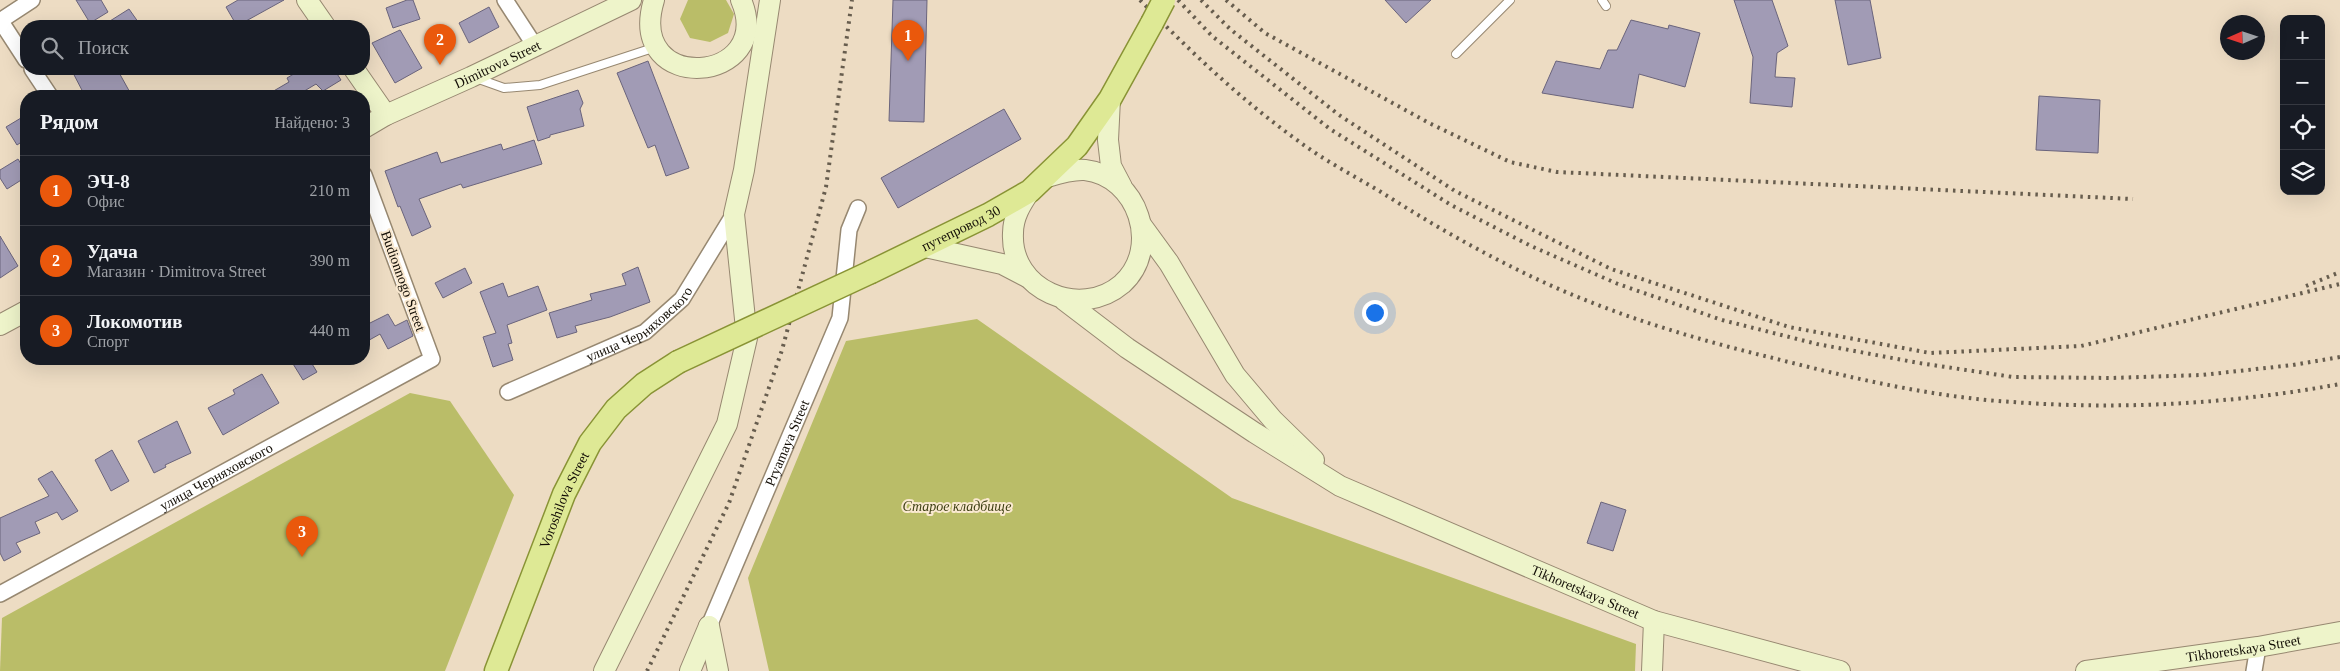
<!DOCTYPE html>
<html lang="ru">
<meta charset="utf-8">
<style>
:root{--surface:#171b24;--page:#242831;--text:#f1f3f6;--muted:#9ea1a6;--line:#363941;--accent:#ea580c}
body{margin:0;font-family:"Times New Roman",serif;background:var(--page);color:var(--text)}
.controls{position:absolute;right:15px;top:15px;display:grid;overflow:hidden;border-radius:10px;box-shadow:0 5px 20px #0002}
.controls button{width:45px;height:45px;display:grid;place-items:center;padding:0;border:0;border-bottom:1px solid var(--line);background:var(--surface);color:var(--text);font:25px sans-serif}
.compass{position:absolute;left:2220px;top:15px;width:45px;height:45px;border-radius:50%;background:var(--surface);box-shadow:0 5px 20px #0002;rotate:267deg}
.you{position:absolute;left:1374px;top:312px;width:18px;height:18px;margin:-12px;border:4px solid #fff;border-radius:50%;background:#1a73e8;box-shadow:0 0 0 8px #1a73e833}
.badge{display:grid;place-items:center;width:32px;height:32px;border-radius:50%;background:var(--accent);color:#fff;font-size:16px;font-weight:700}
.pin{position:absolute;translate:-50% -41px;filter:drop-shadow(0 1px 2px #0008)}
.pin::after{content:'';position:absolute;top:26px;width:18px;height:15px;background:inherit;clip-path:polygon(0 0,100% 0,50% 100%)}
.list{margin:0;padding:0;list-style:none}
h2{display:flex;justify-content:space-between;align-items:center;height:65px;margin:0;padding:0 20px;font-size:21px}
h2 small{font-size:16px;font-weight:400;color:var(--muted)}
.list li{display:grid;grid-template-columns:32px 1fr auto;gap:15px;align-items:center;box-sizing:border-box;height:70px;padding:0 20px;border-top:1px solid var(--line)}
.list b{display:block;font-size:19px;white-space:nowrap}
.list p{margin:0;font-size:16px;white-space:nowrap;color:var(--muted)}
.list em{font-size:16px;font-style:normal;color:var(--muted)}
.icon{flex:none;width:28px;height:28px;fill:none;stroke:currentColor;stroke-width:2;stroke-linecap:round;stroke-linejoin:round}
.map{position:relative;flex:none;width:2340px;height:671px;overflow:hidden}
.search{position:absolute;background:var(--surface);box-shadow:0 5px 20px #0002;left:20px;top:20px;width:350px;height:55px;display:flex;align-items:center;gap:12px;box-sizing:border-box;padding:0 18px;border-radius:20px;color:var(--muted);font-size:19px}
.panel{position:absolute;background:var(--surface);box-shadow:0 5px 20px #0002;left:20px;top:90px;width:350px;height:275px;border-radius:20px}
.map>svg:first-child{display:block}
</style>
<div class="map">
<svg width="2340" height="671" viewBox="0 0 2340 671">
<rect width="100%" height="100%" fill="#eddcc3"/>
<g fill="#babd68">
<path d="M688,0H726L734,14L728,33L710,42L690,38L680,19Z"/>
<path d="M977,319L1232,498L1636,644L1635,671H769L748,578L846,341Z"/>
<path d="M410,393L450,401L514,495L445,671H0L2,618Z"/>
</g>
<g fill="#a19bb5" stroke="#6a647c">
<path d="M76,0H101L108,12L90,23Z"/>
<path d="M238,0H284L237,26L226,7Z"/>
<path d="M407,0H413L420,19L393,28L386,8Z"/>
<path d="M893,0H927L924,122L889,121Z"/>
<path d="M1385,0H1431L1406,23Z"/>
<path d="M1734,0H1772L1788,46L1777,53L1775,77L1795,78L1792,107L1750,103L1753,57Z"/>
<path d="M1835,0H1870L1881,58L1848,65Z"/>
<path d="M489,7L499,27L469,43L459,23Z"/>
<path d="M129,9L141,26H102Z"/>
<path d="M1631,20L1668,29L1669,25L1700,33L1685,87L1639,74L1633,108L1542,93L1556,61L1600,69L1608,50H1617Z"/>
<path d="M400,30L422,68L395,83L372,43Z"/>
<path d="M648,61L689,168L666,176L655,145L648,148L617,73Z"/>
<path d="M71,69H117L132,96H85Z"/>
<path d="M302,69H315L318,74L327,69H334L341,80L323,91L316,84L296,96H265L289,82L287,78Z"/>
<path d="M578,90L583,103L580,109L584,126L550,135V137L538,141L527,107Z"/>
<path d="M2039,96L2100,100L2098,153L2036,150Z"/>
<path d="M1004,109L1021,139L898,208L881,178Z"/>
<path d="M26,115V139L17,145L6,127Z"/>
<path d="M534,140L542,164L463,188L461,184L419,199L431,227L412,236L400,206L398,207L385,171L437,152L441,163L501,144L503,150Z"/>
<path d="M18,159L26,172V177L7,189L0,178V170Z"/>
<path d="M0,236L18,266L0,278Z"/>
<path d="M638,267L650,302L610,317L575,326L577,332L557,338L549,313L592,300L590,294L626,285L622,274Z"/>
<path d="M465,268L472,283L443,298L435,283Z"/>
<path d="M503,283L508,297L538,286L547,310L507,325L512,343L508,344L513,360L493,367L483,337L496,333L480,292Z"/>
<path d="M388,314L395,326L407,320L413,336L388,349L380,334L364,343V326Z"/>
<path d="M290,359H309L317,372L303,380Z"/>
<path d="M262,374L279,403L223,435L208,408L235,394L233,390Z"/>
<path d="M177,421L191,453L165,465L166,467L154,473L138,441Z"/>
<path d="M112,450L129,481L111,491L95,460Z"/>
<path d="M52,471L78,511L62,520L57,512L35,522L40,533L16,543L21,552L4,561L0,553V518L49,496L38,479Z"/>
<path d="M1601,502L1626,510L1613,551L1587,543Z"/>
</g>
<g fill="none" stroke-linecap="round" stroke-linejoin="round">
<defs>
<g id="lane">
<path d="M1602,0L1606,6"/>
<path d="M1456,54L1510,0"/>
<path d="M476,78L504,88L540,85L656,47"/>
</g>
<g id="street">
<path d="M505,0L535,46"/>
<path d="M0,20L26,60"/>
<path d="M0,21L32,0"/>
<path d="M32,69L50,96"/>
<path id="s1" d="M508,392L645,332L682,299L734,214"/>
<path id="s2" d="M0,594L432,359L364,175"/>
<path id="s3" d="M709,626L840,318L849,230L858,208"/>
<path d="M2254,671L2258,647"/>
</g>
<g id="secondary">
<path d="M307,0L325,26"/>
<path d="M654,0C625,97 777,84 741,0"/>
<path d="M354,69L386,115"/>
<path d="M1110,99L1108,140L1111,166L1122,187"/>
<path id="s4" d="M364,128L386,115L471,77L631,0"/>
<path d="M1030,191C1021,204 1013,217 1013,233C1010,290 1080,320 1122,284C1162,248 1138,176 1085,170C1071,169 1057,174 1044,178"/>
<path d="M1142,226L1169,263L1235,375L1273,420L1314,460"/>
<path d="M925,247L1002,264L1027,277"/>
<path id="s5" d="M1064,300L1127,348L1255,433L1340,486L1654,621L1840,671"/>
<path d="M0,325L26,311"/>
<path d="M709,626L718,671"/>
<path d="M604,671L727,424L747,338L734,214L744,170L770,0"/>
<path d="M690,671L709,626"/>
<path d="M1652,671L1654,621"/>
<path id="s6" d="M2086,671L2258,647L2340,632"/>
</g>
<g id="primary">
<path id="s7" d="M871,272L988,215L1030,191L1077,146L1110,99L1152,23"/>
<path id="s8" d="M496,671L564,494L590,443L616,409L644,384L678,362"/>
</g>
</defs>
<use href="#lane" stroke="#978871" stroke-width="10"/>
<use href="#street" stroke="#978871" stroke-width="18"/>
<use href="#secondary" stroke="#978871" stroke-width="22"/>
<use href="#primary" stroke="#899335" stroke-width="25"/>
<use href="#lane" stroke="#fff" stroke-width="8"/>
<use href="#street" stroke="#fff" stroke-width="15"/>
<use href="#secondary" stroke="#eef4ca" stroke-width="20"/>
<use href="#primary" stroke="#dee995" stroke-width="22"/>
<g stroke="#675d4e" stroke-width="4" stroke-dasharray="2.5 5" stroke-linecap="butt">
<path d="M1140,0C1189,50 1240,99 1297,140C1323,160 1353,175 1381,192C1425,220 1471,247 1518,270C1598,310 1686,337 1773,358C1851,378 1932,397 2012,402C2122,410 2232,404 2340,384"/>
<path d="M1178,0L1212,36L1330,129L1451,205L1531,246L1618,284L1722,320L1817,344L1919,363L2013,377L2112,378L2202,375L2293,365L2340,357"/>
<path d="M1201,0L1230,29L1339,115L1455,191L1611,269L1789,327L1930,353L2081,346L2340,284"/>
<path d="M1226,0L1265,33L1429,123L1510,162L1557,172L2133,199"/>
<path d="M2306,286L2340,272"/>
<path d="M647,671L729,503L782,350L826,187L852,0"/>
</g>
<defs>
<g id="primary-bridge">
<path d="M1152,23L1164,0"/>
<path d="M678,362L871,272"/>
</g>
</defs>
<use href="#primary-bridge" stroke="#899335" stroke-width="25" stroke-linecap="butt"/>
<use href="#primary-bridge" stroke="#dee995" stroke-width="22"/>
</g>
<g text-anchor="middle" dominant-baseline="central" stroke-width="4" stroke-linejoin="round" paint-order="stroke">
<g font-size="14" fill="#130e06" stroke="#fae9d0">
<text stroke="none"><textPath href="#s4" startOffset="148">Dimitrova Street</textPath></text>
<text stroke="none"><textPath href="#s7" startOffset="100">путепровод 30</textPath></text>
<text transform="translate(403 281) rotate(70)">Budionnogo Street</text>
<text stroke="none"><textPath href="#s1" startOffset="149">улица Черняховского</textPath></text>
<text stroke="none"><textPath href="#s3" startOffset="199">Pryamaya Street</textPath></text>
<text stroke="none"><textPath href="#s2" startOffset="246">улица Черняховского</textPath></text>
<text stroke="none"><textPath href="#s8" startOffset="184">Voroshilova Street</textPath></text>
<text stroke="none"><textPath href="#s5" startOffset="600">Tikhoretskaya Street</textPath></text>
<text stroke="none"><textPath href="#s6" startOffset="159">Tikhoretskaya Street</textPath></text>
</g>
<g font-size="14" font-style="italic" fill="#3e3f13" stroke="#fae9d0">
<text x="957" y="506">Старое кладбище</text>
</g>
</g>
</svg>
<div class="controls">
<button>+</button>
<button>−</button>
<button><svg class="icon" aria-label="locate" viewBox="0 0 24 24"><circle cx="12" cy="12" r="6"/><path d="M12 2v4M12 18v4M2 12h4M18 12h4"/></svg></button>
<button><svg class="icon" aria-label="layers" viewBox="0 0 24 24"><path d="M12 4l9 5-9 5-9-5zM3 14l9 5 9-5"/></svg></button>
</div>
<svg class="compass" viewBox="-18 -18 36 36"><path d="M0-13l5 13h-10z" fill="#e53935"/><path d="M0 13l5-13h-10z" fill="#9ea1a6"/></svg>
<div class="you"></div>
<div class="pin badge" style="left:908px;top:61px">1</div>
<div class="pin badge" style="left:440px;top:65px">2</div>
<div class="pin badge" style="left:302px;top:557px">3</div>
<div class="search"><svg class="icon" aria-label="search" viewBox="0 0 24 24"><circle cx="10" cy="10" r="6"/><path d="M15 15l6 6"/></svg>Поиск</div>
<section class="panel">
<h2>Рядом<small>Найдено: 3</small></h2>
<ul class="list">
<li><span class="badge">1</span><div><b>ЭЧ-8</b><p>Офис</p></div><em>210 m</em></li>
<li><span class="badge">2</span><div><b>Удача</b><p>Магазин · Dimitrova Street</p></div><em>390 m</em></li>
<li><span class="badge">3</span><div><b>Локомотив</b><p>Спорт</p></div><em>440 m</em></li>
</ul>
</section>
</div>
